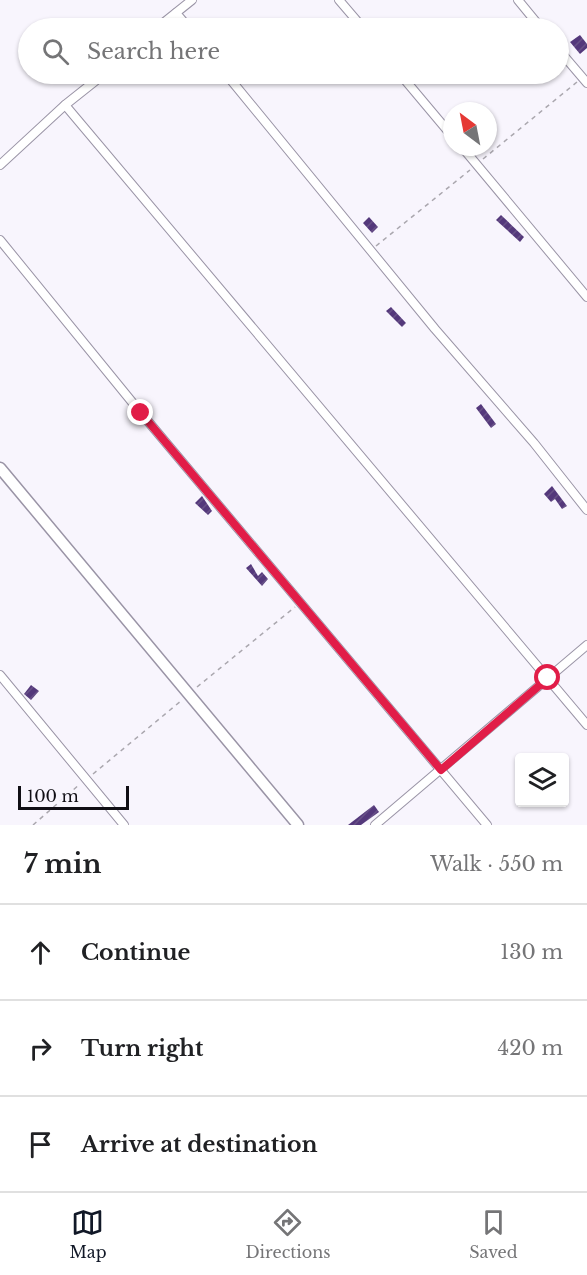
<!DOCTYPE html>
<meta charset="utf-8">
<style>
:root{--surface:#fff;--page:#f2f2f2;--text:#202124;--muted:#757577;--line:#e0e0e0;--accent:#111827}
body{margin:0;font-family:"Libre Baskerville",serif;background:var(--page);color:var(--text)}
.controls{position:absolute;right:18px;bottom:18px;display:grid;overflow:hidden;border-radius:6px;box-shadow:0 2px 4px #0004}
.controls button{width:54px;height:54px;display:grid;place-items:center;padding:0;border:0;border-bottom:2px solid var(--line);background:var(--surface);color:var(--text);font:30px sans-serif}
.compass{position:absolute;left:443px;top:102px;width:54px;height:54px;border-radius:50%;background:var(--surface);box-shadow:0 2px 4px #0004;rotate:328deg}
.scale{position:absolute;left:18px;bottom:15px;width:111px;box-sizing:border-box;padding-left:6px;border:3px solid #100e14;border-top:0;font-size:16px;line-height:21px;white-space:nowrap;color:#100e14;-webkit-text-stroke:4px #f8f5fd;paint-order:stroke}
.stop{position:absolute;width:18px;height:18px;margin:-14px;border:4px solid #e11d48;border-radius:50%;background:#fff}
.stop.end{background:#e11d48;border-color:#fff;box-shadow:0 2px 6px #0008}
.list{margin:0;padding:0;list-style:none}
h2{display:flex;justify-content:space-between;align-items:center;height:78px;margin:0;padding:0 24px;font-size:26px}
h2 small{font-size:20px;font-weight:400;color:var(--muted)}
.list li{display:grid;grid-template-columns:39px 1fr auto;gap:18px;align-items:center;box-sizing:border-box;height:96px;padding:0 24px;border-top:2px solid var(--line)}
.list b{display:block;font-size:22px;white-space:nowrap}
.list em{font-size:20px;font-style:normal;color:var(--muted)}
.icon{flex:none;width:33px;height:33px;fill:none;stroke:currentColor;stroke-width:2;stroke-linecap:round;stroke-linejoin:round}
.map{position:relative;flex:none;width:587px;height:825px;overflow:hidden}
.search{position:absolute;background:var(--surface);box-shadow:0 2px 4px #0004;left:18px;right:18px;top:18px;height:66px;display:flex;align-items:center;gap:15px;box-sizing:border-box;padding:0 21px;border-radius:33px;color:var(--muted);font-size:22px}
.sheet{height:366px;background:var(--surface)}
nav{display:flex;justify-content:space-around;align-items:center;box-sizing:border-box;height:84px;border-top:2px solid var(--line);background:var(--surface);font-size:16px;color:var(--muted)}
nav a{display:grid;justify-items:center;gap:3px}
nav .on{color:var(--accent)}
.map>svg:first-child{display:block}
</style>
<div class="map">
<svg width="587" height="825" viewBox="0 0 587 825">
<defs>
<pattern id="building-hatch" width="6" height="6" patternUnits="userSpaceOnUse" patternTransform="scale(1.5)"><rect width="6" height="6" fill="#54387b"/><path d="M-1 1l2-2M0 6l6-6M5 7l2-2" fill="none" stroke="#685187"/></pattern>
</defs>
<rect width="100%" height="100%" fill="#f8f5fd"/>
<g fill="url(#building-hatch)">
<path d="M580,35L587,44V48L580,54L570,42Z"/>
<path d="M501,215L524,237L520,242L496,220Z"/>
<path d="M369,217L378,227L372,233L363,223Z"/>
<path d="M391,307L406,323L402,327L386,311Z"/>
<path d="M481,404L496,424L491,428L476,408Z"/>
<path d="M552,486L567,506L562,509L555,499L551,502L544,494Z"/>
<path d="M202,496L212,511L208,515L195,503Z"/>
<path d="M251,564L258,576L262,572L268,579L262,586L246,568Z"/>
<path d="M31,685L39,691L31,700L24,694Z"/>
<path d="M374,805L379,812L361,825H348Z"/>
</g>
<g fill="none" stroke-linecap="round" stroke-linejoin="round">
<defs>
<g id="street">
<path d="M339,0L363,28"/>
<path d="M518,0L541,28"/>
<path d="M176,13L189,28"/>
<path d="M157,28L192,0"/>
<path d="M558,49L587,83"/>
<path d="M226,74L435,329L534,443L587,510"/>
<path d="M400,74L452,136"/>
<path d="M65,105L587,725"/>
<path d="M462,147L587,297"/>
<path d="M0,165L65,105L104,74"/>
<path d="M0,240L141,413L487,825"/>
<path d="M0,675L124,825"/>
<path d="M375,825L587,645"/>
</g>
<path id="secondary" d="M0,468L298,825"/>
</defs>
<use href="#street" stroke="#9a94a6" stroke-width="10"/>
<use href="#secondary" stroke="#9a94a6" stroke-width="13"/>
<g stroke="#aaa7ae" stroke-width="1.5" stroke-dasharray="4.5 4.5" stroke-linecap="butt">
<path d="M483,159L577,82"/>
<path d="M376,246L470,170"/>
<path d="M197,687L295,607"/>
<path d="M93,774L182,700"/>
<path d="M33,825L80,784"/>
</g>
<use href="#street" stroke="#fff" stroke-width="8"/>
<use href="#secondary" stroke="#fff" stroke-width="10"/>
</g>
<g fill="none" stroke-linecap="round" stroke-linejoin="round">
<path stroke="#e11d48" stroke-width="8" d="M141,413L441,770L548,678"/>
</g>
</svg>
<div class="controls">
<button><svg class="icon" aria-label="layers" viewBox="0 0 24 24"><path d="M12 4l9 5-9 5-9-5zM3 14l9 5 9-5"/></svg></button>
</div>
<svg class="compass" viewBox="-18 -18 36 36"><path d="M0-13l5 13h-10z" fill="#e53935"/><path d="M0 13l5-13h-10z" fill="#757577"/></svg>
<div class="scale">100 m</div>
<div class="stop" style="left:548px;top:678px"></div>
<div class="stop end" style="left:141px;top:413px"></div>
<div class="search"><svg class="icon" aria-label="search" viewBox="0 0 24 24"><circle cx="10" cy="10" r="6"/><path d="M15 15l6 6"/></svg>Search here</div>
</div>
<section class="sheet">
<h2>7 min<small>Walk · 550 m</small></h2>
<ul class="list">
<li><svg class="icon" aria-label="ahead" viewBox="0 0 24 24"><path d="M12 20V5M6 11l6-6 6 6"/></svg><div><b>Continue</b></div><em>130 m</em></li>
<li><svg class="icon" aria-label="right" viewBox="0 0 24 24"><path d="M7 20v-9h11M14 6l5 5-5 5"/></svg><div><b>Turn right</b></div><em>420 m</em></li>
<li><svg class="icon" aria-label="arrive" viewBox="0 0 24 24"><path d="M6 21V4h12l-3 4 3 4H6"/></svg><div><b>Arrive at destination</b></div></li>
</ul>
</section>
<nav>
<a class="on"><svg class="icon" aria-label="map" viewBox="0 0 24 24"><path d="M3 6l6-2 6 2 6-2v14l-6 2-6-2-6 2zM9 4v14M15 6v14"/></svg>Map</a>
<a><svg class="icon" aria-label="directions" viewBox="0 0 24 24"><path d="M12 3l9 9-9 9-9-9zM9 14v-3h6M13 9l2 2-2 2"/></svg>Directions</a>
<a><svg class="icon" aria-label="saved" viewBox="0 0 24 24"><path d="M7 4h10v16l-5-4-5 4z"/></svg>Saved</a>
</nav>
